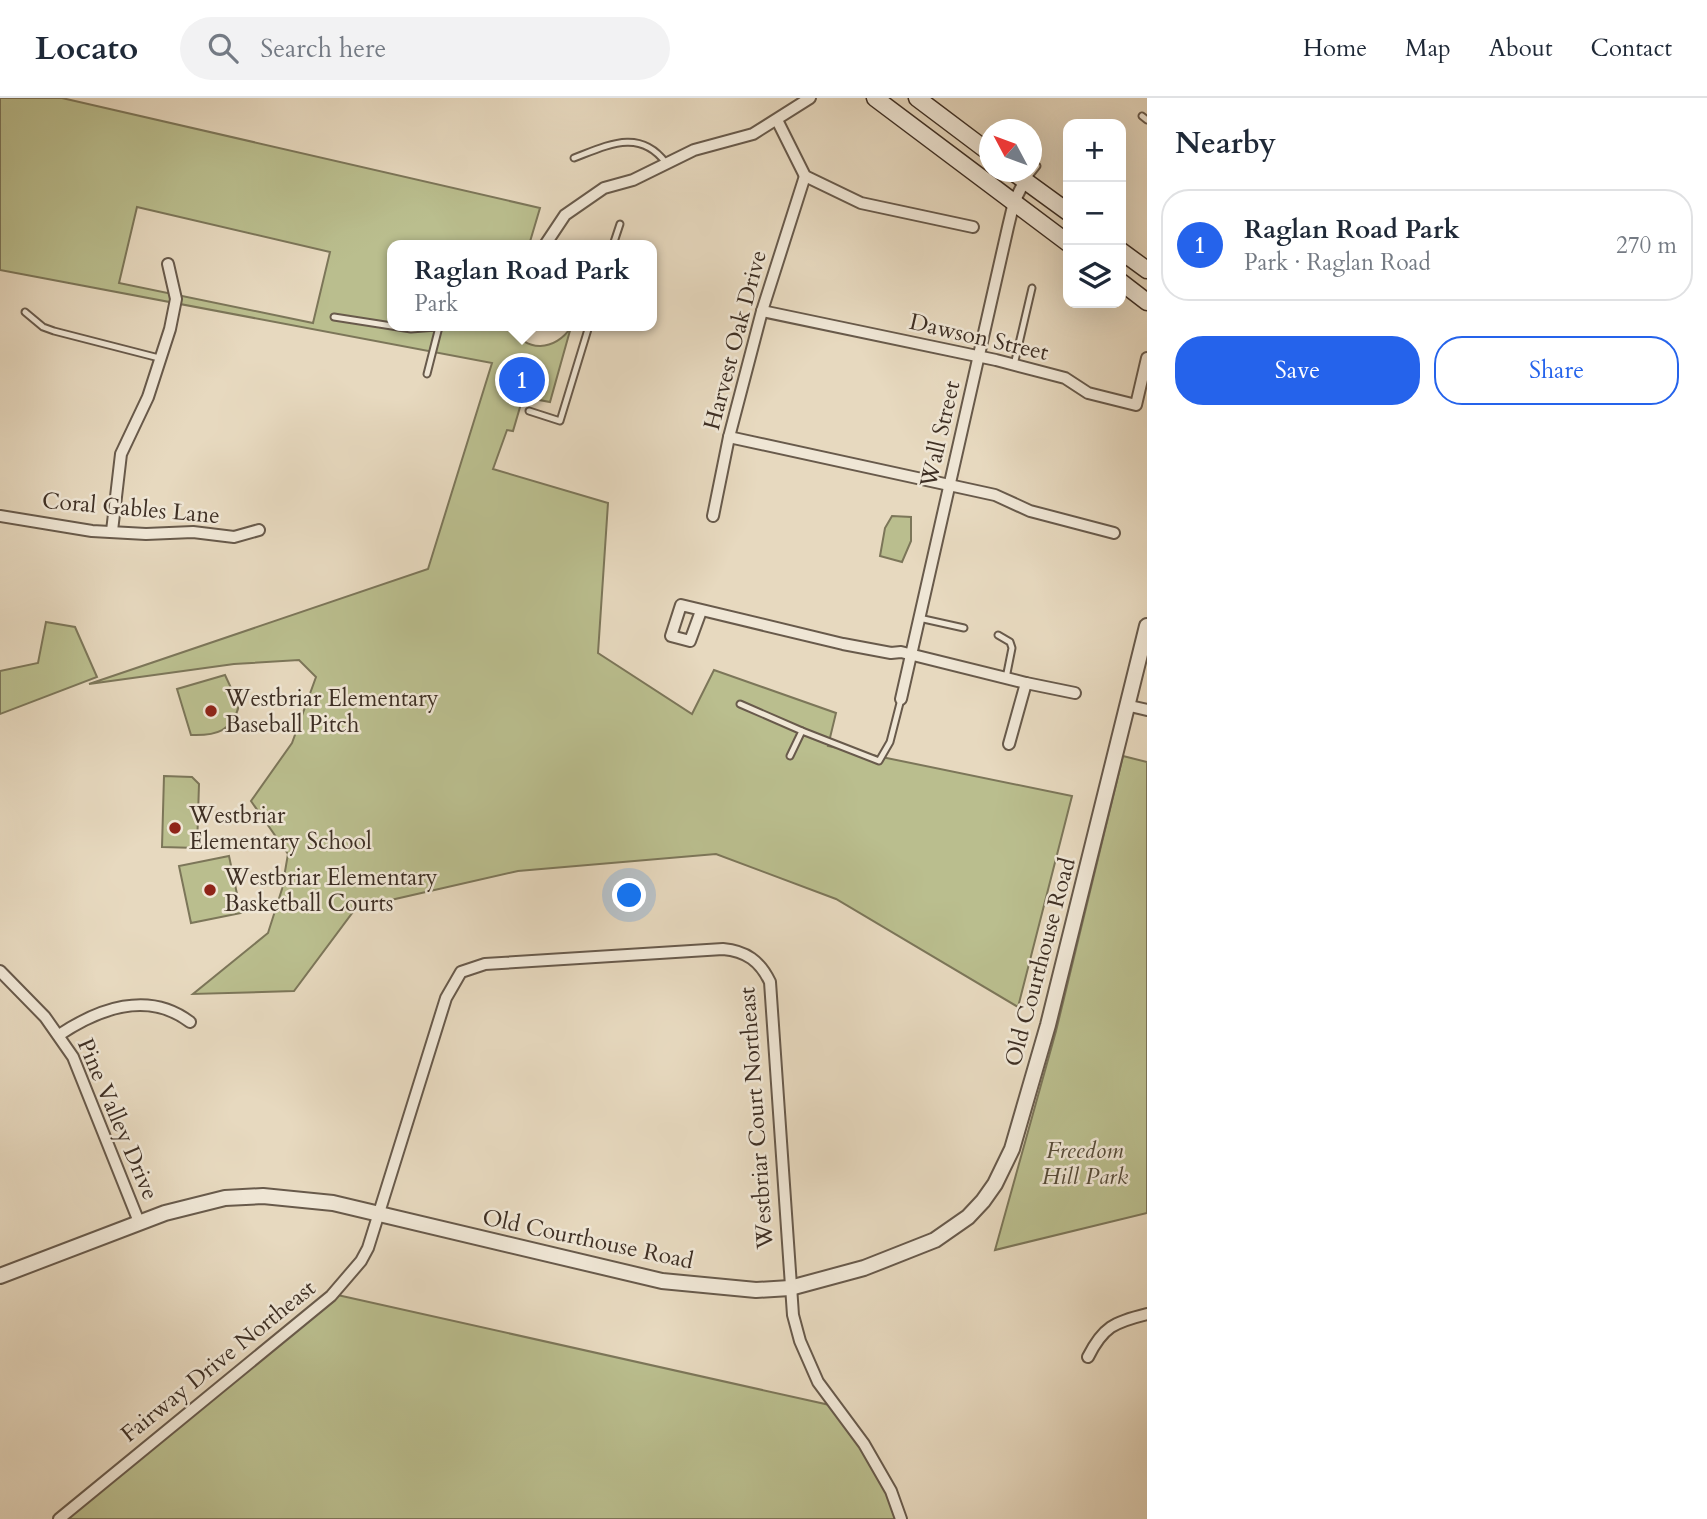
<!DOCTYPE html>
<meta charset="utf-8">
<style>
:root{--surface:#fff;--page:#f2f2f3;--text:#1f2937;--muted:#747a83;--line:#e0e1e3;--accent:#2563eb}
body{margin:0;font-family:Cardo,serif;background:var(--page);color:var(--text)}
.controls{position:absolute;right:21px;top:21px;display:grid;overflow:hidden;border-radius:14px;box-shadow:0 7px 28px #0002}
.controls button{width:63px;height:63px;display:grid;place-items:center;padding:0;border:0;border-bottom:2px solid var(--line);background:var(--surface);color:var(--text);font:35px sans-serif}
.compass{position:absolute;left:979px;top:21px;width:63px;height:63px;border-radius:50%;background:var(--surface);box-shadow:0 7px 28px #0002;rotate:311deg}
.you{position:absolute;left:630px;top:798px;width:24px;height:24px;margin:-18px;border:5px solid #fff;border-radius:50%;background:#1a73e8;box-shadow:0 0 0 10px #1a73e833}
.badge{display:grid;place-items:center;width:46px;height:46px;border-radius:50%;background:var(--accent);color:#fff;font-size:23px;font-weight:700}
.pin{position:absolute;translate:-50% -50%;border:4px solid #fff;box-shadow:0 2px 7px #0006}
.popup{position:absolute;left:387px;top:142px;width:270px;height:91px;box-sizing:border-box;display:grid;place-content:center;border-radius:14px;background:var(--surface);filter:drop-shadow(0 2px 5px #0005);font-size:23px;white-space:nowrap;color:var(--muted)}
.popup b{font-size:26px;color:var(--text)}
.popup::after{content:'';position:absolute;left:50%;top:100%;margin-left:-14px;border:14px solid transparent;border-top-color:var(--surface)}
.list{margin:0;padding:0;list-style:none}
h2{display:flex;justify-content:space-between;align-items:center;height:91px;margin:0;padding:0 28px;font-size:30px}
h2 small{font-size:23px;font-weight:400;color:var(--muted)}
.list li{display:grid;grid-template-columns:46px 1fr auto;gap:21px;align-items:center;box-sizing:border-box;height:112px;margin:0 14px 14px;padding:0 14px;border:2px solid var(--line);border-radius:28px}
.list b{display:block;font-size:26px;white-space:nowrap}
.list p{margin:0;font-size:23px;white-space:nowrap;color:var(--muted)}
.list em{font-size:23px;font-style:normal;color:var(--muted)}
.actions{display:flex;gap:14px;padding:21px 28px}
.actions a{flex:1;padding:16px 0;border:2px solid var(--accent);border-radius:28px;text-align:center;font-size:24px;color:var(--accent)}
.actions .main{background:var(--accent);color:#fff}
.icon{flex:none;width:38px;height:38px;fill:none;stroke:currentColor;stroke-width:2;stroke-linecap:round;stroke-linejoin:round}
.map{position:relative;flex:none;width:1147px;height:1421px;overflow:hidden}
header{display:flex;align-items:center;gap:42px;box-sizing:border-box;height:98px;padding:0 35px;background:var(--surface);border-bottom:2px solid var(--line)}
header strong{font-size:33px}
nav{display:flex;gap:38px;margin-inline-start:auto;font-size:24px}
.search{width:490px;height:63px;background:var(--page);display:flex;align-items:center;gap:18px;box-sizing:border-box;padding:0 24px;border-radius:38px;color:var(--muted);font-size:26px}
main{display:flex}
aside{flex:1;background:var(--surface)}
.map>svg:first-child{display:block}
</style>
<header>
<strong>Locato</strong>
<div class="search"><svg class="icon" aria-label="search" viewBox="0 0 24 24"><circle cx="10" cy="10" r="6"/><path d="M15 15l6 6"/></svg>Search here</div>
<nav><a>Home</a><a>Map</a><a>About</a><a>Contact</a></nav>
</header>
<main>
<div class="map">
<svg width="1147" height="1421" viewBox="0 0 1147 1421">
<rect width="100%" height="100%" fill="#e7d9bf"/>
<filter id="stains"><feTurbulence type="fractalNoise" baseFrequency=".00286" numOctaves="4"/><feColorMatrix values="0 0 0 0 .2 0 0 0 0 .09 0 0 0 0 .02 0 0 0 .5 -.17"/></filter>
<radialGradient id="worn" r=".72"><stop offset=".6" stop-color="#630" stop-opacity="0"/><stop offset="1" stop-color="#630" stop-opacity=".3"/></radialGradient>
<g fill="#babe8e" stroke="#7c7659" stroke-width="2" fill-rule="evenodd">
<path d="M0,0H62L540,110L529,147H392V228H512C524,256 556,253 571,229L550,304L523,299L513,333L507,332L493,371L608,405L598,555L692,616L714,572L836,615L828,648L1072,698L1018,909L836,801L716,756L518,773L356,810L294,893L193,896L268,835L282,791L288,756L251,703L292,645L316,579L299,562L234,566L89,586L428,471L492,265L0,172ZM137,109L330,154L313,225L119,185Z"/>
<path d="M892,418L911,419V443L902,464L880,458L885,430Z"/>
<path d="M46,524L75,529L97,579L0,616V573L38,565Z"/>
<path d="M225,577L239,607C233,633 216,638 191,637L177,591Z"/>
<path d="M1123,658L1147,664V1115L995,1152L1056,933Z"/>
<path d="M164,678L192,679L199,686L197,750L162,749Z"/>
<path d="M229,758L241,815L191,825L179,768Z"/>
<path d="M333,1196L834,1308L864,1346L901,1421H59Z"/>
</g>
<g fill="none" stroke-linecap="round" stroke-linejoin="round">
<defs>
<g id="service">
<path d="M1142,18L1147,22"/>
<path d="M574,60C608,47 640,30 666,65"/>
<path d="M1026,82L1037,68"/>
<path d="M613,147L620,126"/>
<path d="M25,214L43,229L54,233L159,260"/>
<path d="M334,219L411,231L450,228"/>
<path d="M1014,267L1032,190"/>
<path d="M427,276L439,229"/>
<path d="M529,313L560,323L589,228"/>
<path d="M919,520L964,530"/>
<path d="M998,537L1010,544L1012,550L1006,580"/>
<path d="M740,606L802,633"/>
<path d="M790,658L802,633L879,663L890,644L901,601"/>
</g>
<g id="minor">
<path d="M777,22L805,78L861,105L973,129"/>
<path d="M545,147L565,117L604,90L633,82L694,52L753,36L810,0"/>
<path d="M762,213L996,262L1065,280L1088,295L1136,307L1147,260"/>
<path d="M729,339L995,397L1030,413L1114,435"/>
<path d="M0,418L92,433L146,436L193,434L234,439L259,432"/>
<path d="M713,418L729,339L762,213L805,78"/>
<path d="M112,433L121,356L148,299L170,231L176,201L168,166"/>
<path d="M701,513L690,543L671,538L681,507L843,546L891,555L901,554L1026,585L1009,646"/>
<path d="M1026,585L1075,595"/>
<path d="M901,601L1008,129L1014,104L1025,82"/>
<path d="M1130,608L1147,612"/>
<path d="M0,873L45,919L73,959L139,1124"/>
<path d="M59,937C98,911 148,892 190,924"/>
<path d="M1088,1259C1103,1229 1114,1224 1147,1216"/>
<path d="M59,1421L331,1198L361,1163L368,1150L446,900L461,874L485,866L723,851C746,853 760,863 770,884L793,1217L800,1243L818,1284L864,1346L891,1393L901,1421"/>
</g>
<path id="tertiary" d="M0,1178L165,1115L225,1100L263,1098L333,1105L662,1183L756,1192L790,1190L864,1170L935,1142L968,1119L983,1103L995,1086L1012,1051L1048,927L1147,528"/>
<g id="secondary">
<path d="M875,0L1068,145"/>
<path d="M917,0L990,55"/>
<path d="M1013,74L1068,114"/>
<path d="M1121,153L1147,172"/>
<path d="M1121,184L1147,204"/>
</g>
</defs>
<use href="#service" stroke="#685a4b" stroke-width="9"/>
<use href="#minor" stroke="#685a4b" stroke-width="14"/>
<use href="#tertiary" stroke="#685a4b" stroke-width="18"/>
<use href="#secondary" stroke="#3e2f24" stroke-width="19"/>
<use href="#service" stroke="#efe6d5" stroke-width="5"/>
<use href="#minor" stroke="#efe6d5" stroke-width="10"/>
<use href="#tertiary" stroke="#efe6d5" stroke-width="14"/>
<use href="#secondary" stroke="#efe6d5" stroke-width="16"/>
</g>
<g fill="#8f2418" stroke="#efe6d5" stroke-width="2.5">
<circle cx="211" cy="613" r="7"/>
<circle cx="175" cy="730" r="7"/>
<circle cx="210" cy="792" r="7"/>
</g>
<g text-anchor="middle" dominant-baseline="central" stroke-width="5" stroke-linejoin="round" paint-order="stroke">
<g font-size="23" fill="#3e2f24" stroke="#efe6d5">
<text transform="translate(979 239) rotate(13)">Dawson Street</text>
<text transform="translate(735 242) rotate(-75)">Harvest Oak Drive</text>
<text transform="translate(940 336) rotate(-77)">Wall Street</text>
<text transform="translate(131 410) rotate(5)">Coral Gables Lane</text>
<text transform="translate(1040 864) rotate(-75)">Old Courthouse Road</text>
<text transform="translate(756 1020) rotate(-94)">Westbriar Court Northeast</text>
<text transform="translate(118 1021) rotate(67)">Pine Valley Drive</text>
<text transform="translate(588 1141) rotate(12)">Old Courthouse Road</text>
<text transform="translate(218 1263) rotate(-39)">Fairway Drive Northeast</text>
</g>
<g font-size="23" fill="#3e2f24" stroke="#efe6d5" text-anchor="start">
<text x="225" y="600">Westbriar Elementary<tspan x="225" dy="26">Baseball Pitch</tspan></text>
<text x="189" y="717">Westbriar<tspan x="189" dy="26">Elementary School</tspan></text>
<text x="224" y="779">Westbriar Elementary<tspan x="224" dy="26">Basketball Courts</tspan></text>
</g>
<g font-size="23" font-style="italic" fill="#574c39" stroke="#efe6d5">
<text x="1085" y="1052">Freedom<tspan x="1085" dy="26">Hill Park</tspan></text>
</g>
</g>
<rect width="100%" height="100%" filter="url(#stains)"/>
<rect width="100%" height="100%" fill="url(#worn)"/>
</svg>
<div class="controls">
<button>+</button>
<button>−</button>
<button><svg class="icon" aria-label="layers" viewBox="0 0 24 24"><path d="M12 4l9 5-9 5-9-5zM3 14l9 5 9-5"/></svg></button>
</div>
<svg class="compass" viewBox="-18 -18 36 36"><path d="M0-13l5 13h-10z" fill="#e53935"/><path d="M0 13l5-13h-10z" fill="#747a83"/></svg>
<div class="you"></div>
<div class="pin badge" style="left:522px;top:282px">1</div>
<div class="popup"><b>Raglan Road Park</b>Park</div>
</div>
<aside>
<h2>Nearby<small></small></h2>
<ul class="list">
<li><span class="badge">1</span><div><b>Raglan Road Park</b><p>Park · Raglan Road</p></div><em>270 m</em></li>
</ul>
<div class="actions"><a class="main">Save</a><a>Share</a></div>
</aside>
</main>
